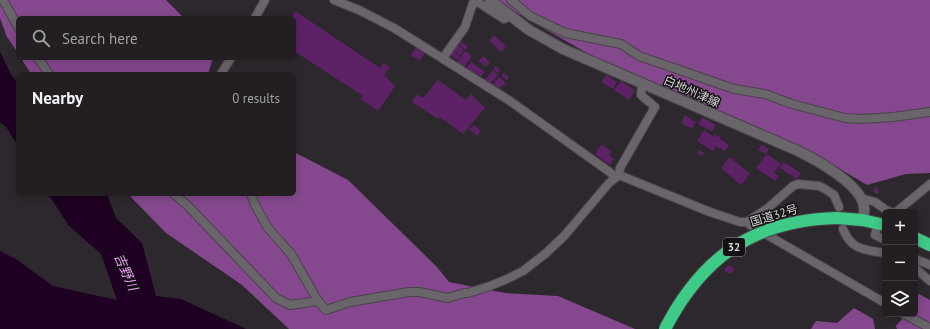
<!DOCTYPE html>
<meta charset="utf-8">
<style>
:root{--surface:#221e22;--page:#2a272a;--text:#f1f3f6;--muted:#a2a2a5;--line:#3f3c40}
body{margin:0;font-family:"PT Sans","Noto Sans JP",sans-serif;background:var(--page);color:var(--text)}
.controls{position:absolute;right:12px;bottom:12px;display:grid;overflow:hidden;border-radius:6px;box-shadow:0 2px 10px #0003}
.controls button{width:36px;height:36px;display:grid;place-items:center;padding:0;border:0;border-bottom:1px solid var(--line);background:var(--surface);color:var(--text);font:20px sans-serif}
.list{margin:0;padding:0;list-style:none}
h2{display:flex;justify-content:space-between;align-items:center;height:52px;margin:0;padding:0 16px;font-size:17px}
h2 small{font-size:13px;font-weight:400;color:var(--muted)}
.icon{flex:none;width:22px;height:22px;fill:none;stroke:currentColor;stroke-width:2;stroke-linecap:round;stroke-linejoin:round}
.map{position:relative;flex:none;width:930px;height:329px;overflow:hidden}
.search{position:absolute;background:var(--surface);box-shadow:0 2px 10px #0003;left:16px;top:16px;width:280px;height:44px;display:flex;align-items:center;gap:10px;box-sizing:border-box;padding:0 14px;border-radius:6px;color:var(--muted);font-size:15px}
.panel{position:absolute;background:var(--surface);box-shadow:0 2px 10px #0003;left:16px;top:72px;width:280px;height:124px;border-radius:6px}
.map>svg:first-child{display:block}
</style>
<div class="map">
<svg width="930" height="329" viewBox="0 0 930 329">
<rect width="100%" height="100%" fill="#2d282d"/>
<g fill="#85488e">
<path d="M0,0H166L184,18H18V53L7,37L0,18Z"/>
<path d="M499,0H930V173L906,174L867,185L815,154L594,57L510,9Z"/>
<path d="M21,58H213L208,74H31Z"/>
<path d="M294,152L348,180L437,267L449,282L505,293L558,296L635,329H289L242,285L166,233L128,194H294Z"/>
<path d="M915,292L930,300V329H897L896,326L902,319V314H915Z"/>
<path d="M854,308L873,319L875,329H811L816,321L837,323Z"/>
</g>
<g fill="#1f0223">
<path d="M0,52L12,76L18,82V146L6,127L0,122Z"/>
<path d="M48,194H107L116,218L142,243L156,296L181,299L246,329H0V251L16,259L53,286L117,300L101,254L69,226Z"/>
</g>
<g fill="#5d2166">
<path d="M295,11L380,68L383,63L390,67L384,75L395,86L378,111L361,99L363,96L294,51V37L297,31L294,29V18H291Z"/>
<path d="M494,35L506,46L501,52L489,41Z"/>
<path d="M459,40L468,47L466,50L457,42Z"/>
<path d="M456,43L464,50L460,56L451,49Z"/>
<path d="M416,47L425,53L420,61L411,55Z"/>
<path d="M450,49L460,57L458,60L448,53Z"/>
<path d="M465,51L472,56L464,67L457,62Z"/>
<path d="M483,56L490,62L486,67L478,61Z"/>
<path d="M471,62L485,72L481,77L476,73L475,75L466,68Z"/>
<path d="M496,66L500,70L498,73L493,69Z"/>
<path d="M493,70L498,75L490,84L485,80Z"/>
<path d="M504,73L509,77L507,80L501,76Z"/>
<path d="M606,75L617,82L613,89L601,82Z"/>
<path d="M499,77L506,83L502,87L501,86L498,89L492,85Z"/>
<path d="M438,80L466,100L471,94L485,108L463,134L440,117L438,119L412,102L417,94L423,98Z"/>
<path d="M621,81L635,90L629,100L614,90Z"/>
<path d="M685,115L696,122L692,129L681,123Z"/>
<path d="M702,117L716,125L712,132L698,124Z"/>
<path d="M474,125L481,131L477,136L469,129Z"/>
<path d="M704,130L714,137L715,134L721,138L720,139L729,145L725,151L716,146L713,151L697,141Z"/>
<path d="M602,144L612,152L609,155L614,159L610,165L595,154Z"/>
<path d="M762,145L769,149L766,154L758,150Z"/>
<path d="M699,150L704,153L702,156L697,153Z"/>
<path d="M767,154L781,164L774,173L779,176L775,181L756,168Z"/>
<path d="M730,157L750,174L741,185L721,168Z"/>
<path d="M784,162L801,173L797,179L780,168Z"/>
<path d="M877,187L879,193L875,194L873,189Z"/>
<path d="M729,265L735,269L730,274L724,270Z"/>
</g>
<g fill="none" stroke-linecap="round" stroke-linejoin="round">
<defs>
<g id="street">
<path d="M3,0L18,27"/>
<path d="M334,0L359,10L394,28L510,101L611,173L615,177"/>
<path d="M511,0L530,16L565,33L621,44L639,56L734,89L765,94L792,104L826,113L845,118L862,119L893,117L930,112"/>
<path d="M255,18L265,0"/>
<path d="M38,58L49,74"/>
<path d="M443,58L465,27L473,3H479L504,19L510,16"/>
<path d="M221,74L231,58"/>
<path d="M619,175L710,212L740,222H747L768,208L793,186L798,184L819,186L825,189L834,195L839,207"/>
<path d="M619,175L620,168L655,107L641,95L642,83"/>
<path d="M174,194L188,206L276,298L290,305L318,301"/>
<path d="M251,194L256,207L268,228L291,254L318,301L326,310L350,302L409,292H419L448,298L464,293H468L490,286L507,279L523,271L545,254L565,235L609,183L619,175"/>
<path d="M861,198L875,202L886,210L891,212"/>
<path d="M896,212L930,184"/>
<path d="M747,222L750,225L885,303"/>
<path d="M878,223L875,235L885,240"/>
<path d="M843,229C851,250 865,250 885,253"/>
<path d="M915,259L930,265"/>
<path d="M915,268L930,281"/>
<path d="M904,314L930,328"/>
</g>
<path id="secondary" d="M490,0L529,30L563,49L796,150C815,159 863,185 864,208C865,212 863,216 862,220"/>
<g id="highway">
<path d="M837,218L862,220L885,225"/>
<path d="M915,238L930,245"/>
</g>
</defs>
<use href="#street" stroke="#484448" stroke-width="10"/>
<use href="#secondary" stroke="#484448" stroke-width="12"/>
<use href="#highway" stroke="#484448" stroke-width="14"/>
<use href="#street" stroke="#6a646b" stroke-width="8"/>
<use href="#secondary" stroke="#6a646b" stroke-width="10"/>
<use href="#highway" stroke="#3ecb87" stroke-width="12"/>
<defs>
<path id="highway-bridge" d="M665,329C702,257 754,220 837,218"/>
</defs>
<use href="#highway-bridge" stroke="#484448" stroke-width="14" stroke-linecap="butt"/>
<use href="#highway-bridge" stroke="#3ecb87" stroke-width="12"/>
</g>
<g text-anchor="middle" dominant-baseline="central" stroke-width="3" stroke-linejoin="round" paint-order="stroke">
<rect fill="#141114" stroke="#9d9a9d" stroke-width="1" x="723" y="238" width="22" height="18" rx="3"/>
<g font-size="11" font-weight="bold" fill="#d8d5d8">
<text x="734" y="247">32</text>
</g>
<g font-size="12" fill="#d8d5d8" stroke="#141114">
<text transform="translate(692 91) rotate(24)">白地州津線</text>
<text transform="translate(774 215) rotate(-17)">国道32号</text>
</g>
<g font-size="13" font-style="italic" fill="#f39fff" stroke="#141114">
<text transform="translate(126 272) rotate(66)">吉野川</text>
</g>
</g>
</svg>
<div class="controls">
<button>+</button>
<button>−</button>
<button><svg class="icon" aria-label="layers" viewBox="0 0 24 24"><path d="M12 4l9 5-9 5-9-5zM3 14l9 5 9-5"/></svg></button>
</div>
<div class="search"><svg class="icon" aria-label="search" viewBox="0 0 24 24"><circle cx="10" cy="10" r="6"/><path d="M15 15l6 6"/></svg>Search here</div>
<section class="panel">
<h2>Nearby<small>0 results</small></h2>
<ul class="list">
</ul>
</section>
</div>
